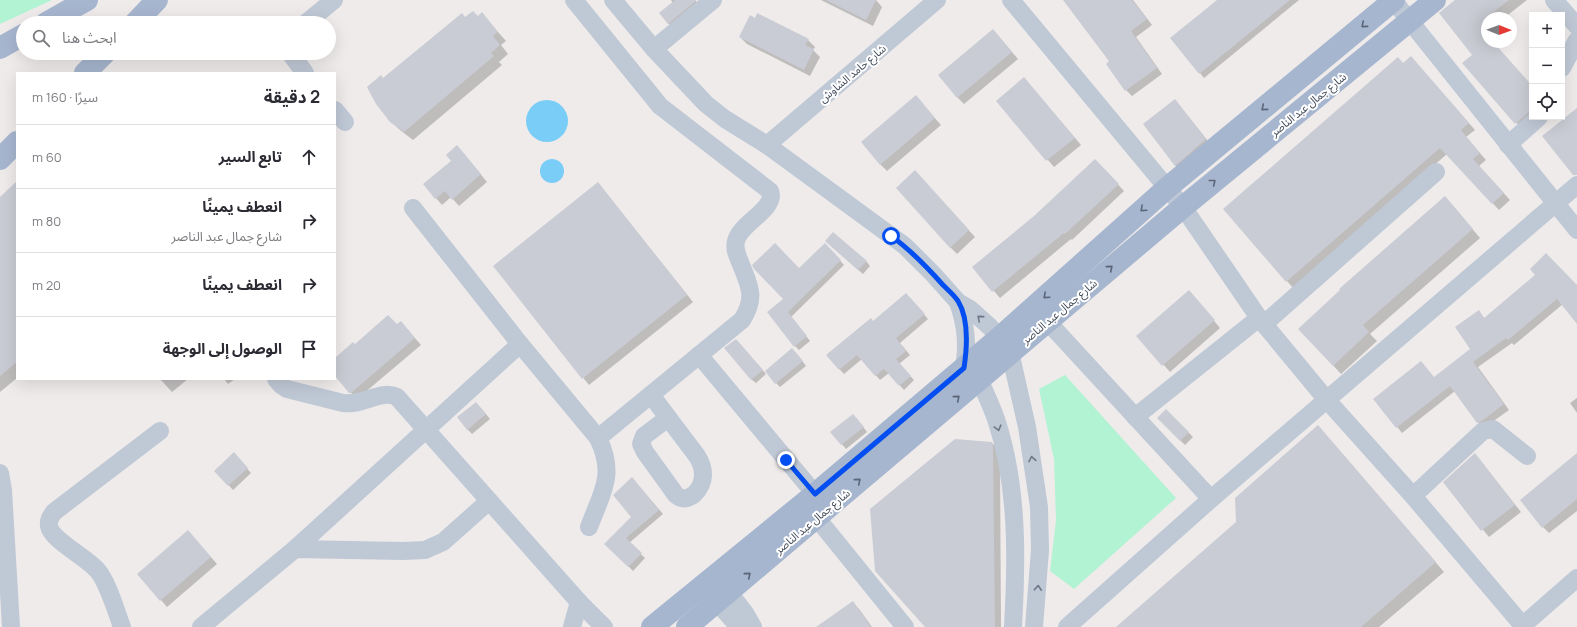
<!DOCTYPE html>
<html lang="ar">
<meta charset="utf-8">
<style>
:root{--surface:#fff;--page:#f7f7f7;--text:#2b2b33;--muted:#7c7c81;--line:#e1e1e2}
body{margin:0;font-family:Manrope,"Noto Sans Arabic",sans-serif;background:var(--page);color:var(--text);direction:rtl}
.controls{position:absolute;right:12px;top:12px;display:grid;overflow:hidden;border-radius:0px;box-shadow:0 4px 16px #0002}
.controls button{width:36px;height:36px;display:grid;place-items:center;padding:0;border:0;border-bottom:1px solid var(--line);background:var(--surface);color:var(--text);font:20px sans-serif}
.compass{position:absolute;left:1481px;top:12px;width:36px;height:36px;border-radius:50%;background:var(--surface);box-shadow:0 4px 16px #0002;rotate:91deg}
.stop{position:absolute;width:12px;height:12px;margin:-9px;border:3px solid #034ef0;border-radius:50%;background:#fff}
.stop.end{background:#034ef0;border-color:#fff;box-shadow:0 1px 4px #0008}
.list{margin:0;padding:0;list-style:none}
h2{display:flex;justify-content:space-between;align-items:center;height:52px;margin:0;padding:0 16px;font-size:17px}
h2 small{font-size:13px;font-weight:400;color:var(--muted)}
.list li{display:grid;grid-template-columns:26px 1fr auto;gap:12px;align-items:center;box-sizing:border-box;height:64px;padding:0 16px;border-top:1px solid var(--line)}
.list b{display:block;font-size:15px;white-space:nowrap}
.list p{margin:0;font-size:13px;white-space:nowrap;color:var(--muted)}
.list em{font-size:13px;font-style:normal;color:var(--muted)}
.icon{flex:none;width:22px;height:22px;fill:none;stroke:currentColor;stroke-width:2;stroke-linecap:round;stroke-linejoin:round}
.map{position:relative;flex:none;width:1577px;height:627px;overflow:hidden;direction:ltr}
.search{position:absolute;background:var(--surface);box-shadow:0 4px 16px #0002;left:16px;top:16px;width:320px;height:44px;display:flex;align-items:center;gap:10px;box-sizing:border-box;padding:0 14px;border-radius:22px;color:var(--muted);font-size:15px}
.panel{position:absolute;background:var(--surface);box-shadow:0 4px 16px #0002;left:16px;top:72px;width:320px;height:308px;border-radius:0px;direction:rtl}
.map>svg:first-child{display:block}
</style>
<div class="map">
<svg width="1577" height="627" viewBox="0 0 1577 627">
<rect width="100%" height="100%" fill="#efebeb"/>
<g fill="#b2f3d3">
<path d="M0,0H52L0,24Z"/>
<path d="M1065,375L1176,498L1074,589L1050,571L1056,520L1054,459L1039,389Z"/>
</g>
<g fill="#79cdf6">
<circle cx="547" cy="121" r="21"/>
<circle cx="552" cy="171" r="12"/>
</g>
<g fill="#0003">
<path d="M671,0H695L700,7L674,29L668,23L673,3Z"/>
<path d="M821,0H876L882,7L873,26Z"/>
<path d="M1064,0H1133L1152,25L1136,37L1162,74L1132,96L1126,90L1110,62Z"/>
<path d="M1218,0H1299L1204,78L1200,73Z"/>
<path d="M1457,0H1527L1504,18H1487V42H1493L1532,86V117L1524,131L1463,63L1473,55Z"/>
<path d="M482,14L506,41L501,45L508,54L499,62L502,65L413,140L400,130L390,121L384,79Z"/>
<path d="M993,30L1018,59L964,104L957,97Z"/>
<path d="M740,37L808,40L815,47L813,50L820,57L810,76L747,44Z"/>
<path d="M1411,57L1475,130L1466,137L1486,160L1479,166L1510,200L1499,210L1447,154L1293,288L1287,281L1404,64Z"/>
<path d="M1024,78L1081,145L1054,167L997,101Z"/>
<path d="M916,97L941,125L887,171L880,164Z"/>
<path d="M1175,100L1212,146L1182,171L1175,165Z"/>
<path d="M463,153L487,182L459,206L451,197L442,205L436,198Z"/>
<path d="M1102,167L1124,191L1072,240L1071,239L1000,298L973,267Z"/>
<path d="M921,178L975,237L957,254L950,247Z"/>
<path d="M17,183V378L0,392V198Z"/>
<path d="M598,183L693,302L589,385L494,266Z"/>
<path d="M1453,206L1480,238L1370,334L1377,341L1341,374L1300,329Z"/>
<path d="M831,246L866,261L870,266L863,274Z"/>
<path d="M829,248L844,265L791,317L810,341L799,350L795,346L784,299Z"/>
<path d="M1577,286V323L1563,304L1514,345L1512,343L1478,367L1509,410L1488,425L1483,428L1478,422L1455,391L1402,433L1375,399L1434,378L1471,349L1479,312L1485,319Z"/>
<path d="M910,298L928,319L900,343L910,355L899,364L914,380L904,390L889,373L880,380L862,359L844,374L827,355Z"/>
<path d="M1195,298L1220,328L1170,372L1138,336Z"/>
<path d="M397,325L407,329L421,345L357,399L335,375V359L355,346Z"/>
<path d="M740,344L766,374L756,383L751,379Z"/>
<path d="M797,354L806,366L780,387L776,383Z"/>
<path d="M160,379H188L172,392Z"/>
<path d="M224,379H235L228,384Z"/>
<path d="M1577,398V413L1570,403Z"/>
<path d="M481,408L490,419L472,434L467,429Z"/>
<path d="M1166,410L1193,437L1185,445L1158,418Z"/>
<path d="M857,419L867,432L846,449L832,432Z"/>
<path d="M1318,426L1444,572L1379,627H1117L1237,522Z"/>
<path d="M991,442L998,449L1000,459L1001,627H926Z"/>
<path d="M234,454L251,473L233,490L216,471Z"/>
<path d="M1475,454L1521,512L1489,537L1444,483Z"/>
<path d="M1577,454V511L1549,533L1543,527Z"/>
<path d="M632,478L663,514L629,543L645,558L633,571L606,544L632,517Z"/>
<path d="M188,531L217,564L167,607L139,574Z"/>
<path d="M853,603L859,609L872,627H833Z"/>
</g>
<g fill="#c9ccd4">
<path d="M675,0H697L668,24L659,13Z"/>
<path d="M826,0H876L866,20Z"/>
<path d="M1063,0H1132L1147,19L1131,31L1157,68L1125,91L1106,64L1109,61Z"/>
<path d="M1217,0H1290L1199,74L1170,38Z"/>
<path d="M1455,0H1509L1487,17V42H1493L1532,86V109L1515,124L1462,63L1472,55L1439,13Z"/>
<path d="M473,11L478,16L482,12L498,32L493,36L500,45L491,53L494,56L404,132L390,122L376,104L367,87L381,75L383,78L462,13L465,17Z"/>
<path d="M757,13L809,39L805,45L814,49L804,70L739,37L750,15L755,18Z"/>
<path d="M993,29L1012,52L957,98L938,75Z"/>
<path d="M1411,56L1469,123L1461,130L1480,153L1473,159L1504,193L1492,204L1440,148L1286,282L1223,209L1398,57L1403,63Z"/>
<path d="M1024,77L1075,138L1046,161L996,101Z"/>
<path d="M916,95L935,118L880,165L861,142Z"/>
<path d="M1175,99L1206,139L1175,166L1143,124Z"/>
<path d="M1577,108V175H1573L1542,136Z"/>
<path d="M457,145L481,174L452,200L445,191L435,199L423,184L451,161L446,155Z"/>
<path d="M1095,159L1119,184L1065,234L1064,233L992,292L972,267L1034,216Z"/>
<path d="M915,170L969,230L950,248L896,188Z"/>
<path d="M17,181V362L0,376V197Z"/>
<path d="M598,182L687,295L582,379L493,266Z"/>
<path d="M1445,196L1473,229L1363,325L1369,332L1333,366L1298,329L1340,290L1339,289Z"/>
<path d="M833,232L867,261L858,270L825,241Z"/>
<path d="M775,243L799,268L825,243L841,260L788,312L807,336L794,347L767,312L783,299L754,269L752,265Z"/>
<path d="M1546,253L1577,285V324L1557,299L1508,340L1506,338L1473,362L1504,404L1483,420L1477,423L1450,386L1396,428L1373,399L1421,361L1434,377L1470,349L1455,327L1479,310L1484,318L1535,275L1530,269Z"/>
<path d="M1189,290L1215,320L1162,366L1136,336Z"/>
<path d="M906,293L925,314L896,338L906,351L896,359L911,376L899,386L884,369L875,376L857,355L839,370L826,355L871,318L873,321Z"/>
<path d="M388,315L397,324L401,321L415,338L351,393H349L335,376V358L353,342L355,344Z"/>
<path d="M736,339L763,370L751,380L724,348Z"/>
<path d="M792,348L803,361L775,384L765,371Z"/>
<path d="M476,402L486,414L467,430L457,417Z"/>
<path d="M1166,409L1189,432L1180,441L1157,418Z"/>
<path d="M853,414L864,427L841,445L830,432Z"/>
<path d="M1318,425L1436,562L1361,627H1116L1236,522L1235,498Z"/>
<path d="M955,439L992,442L993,447L995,627H925L875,571L870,509Z"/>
<path d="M234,452L248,468L228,486L214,471Z"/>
<path d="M1475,453L1515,505L1481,531L1443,482Z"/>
<path d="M1577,453V499L1542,528L1520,500Z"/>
<path d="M632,477L659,510L626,538L642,553L628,567L604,544L631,517L613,495Z"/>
<path d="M188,530L211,557L160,601L137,574Z"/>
<path d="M853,601L871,627H816Z"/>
</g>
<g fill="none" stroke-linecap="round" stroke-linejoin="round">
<g stroke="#bfc8d5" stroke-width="18">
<path d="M613,0L654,49L706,104L725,119L767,145L905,246L933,274L958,302L970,309L990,327L1010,352L1027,427L1039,507L1040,550L1034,627"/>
<path d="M1011,0L1183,207L1259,318L1326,399L1413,496L1524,627"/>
<path d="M1393,0L1577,230"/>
<path d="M1554,0L1577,26"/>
<path d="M306,23L334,0"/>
<path d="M654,49L713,0"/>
<path d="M290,53L305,73"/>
<path d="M1562,68L1577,40"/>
<path d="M335,110L345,122"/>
<path d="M767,145L937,0"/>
<path d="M1508,145L1539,117"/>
<path d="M413,208L520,344L598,438L742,320C757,297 749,285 740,262C737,255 734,249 736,241C740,223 777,209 770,191L660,106L574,0"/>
<path d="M958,302C966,325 968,344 964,368"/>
<path d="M1047,321L1211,499"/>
<path d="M1264,324L1436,172"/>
<path d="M699,355L815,494"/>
<path d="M276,379L281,385L287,389L343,403C364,406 380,389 397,397L579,602L604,627"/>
<path d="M979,379C985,392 991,405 996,419C1018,485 1017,558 1013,627"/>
<path d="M651,395L697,456C701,462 703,468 703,475C703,488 689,506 676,495L645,452L641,444L644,436L668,418"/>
<path d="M1135,417L1259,318"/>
<path d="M0,473L3,490L11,627"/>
<path d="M1413,496L1483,431L1493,429L1527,456"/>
<path d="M816,517L905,627"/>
<path d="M589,527C602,492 616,475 598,438"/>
<path d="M295,549L520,344"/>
<path d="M721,582L745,613L753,627"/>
<path d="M708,592L739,627"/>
<path d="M122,627C116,611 108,583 98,571C88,558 51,540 49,526C48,520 51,516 54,512L160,431"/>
<path d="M201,627L295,549L403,551L425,550L443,542L489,501"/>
<path d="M572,627L579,602"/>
<path d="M1067,627L1211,499L1577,185"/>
<path d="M1521,627L1577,578"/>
</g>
<g stroke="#a7b6cf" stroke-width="22">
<path d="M46,23L87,0"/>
<path d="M135,23L157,0"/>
<path d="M0,48L23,35"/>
<path d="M85,73L105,53"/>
<path d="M0,159L17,142"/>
<path d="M652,627L815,494L999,338L1167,188L1394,0"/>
<path d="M687,627L1183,207L1435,0"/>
</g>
</g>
<defs><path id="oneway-chevron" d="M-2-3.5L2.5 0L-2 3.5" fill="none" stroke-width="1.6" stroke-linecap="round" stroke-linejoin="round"/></defs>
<g stroke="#5b6678">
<use href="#oneway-chevron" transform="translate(1364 25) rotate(140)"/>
<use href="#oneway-chevron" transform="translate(1264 108) rotate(140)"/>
<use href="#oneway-chevron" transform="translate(1213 182) rotate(-39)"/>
<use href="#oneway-chevron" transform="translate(1143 209) rotate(138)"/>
<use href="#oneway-chevron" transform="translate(1110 268) rotate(-40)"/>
<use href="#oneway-chevron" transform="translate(1046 296) rotate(138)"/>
<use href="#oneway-chevron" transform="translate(957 398) rotate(-40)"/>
<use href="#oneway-chevron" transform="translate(858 481) rotate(-40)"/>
<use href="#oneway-chevron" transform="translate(748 575) rotate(-40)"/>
</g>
<g stroke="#6e7786">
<use href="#oneway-chevron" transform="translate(980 318) rotate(-139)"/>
<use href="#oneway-chevron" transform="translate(998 428) rotate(75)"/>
<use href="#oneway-chevron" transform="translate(1032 459) rotate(-100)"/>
<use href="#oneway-chevron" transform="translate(1038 588) rotate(-87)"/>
</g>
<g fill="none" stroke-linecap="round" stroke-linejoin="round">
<path stroke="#034ef0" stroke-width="5" d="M786,460L815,494L964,368C967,348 969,319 958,301C954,295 948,290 943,285C927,267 911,250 891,236"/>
</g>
<g text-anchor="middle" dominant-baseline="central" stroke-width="4" stroke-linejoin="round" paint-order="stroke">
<g font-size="11" fill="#424c5b" stroke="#fff">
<text transform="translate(852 73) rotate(-40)">شارع حامد الشاوش</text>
<text transform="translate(1308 104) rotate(-39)">شارع جمال عبد الناصر</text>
<text transform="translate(1059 311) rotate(-40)">شارع جمال عبد الناصر</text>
<text transform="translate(812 521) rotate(-40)">شارع جمال عبد الناصر</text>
</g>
</g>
</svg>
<div class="controls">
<button>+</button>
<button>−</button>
<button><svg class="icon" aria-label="locate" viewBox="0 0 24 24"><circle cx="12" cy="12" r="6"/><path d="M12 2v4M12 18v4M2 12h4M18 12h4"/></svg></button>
</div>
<svg class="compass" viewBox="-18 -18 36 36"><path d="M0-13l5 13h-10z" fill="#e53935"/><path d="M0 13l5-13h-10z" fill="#7c7c81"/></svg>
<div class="stop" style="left:891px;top:236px"></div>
<div class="stop end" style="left:786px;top:460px"></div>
<div class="search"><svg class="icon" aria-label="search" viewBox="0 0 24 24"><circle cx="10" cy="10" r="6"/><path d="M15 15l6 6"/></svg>ابحث هنا</div>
<section class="panel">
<h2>2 دقيقة<small>سيرًا · 160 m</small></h2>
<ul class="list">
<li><svg class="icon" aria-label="ahead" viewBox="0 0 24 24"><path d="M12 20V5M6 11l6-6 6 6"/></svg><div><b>تابع السير</b></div><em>60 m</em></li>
<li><svg class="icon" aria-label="right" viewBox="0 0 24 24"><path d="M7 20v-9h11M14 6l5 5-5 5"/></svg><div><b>انعطف يمينًا</b><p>شارع جمال عبد الناصر</p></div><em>80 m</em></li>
<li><svg class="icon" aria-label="right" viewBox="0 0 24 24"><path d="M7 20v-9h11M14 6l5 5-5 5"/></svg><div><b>انعطف يمينًا</b></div><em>20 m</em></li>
<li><svg class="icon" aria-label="arrive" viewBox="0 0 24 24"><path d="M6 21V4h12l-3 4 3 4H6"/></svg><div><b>الوصول إلى الوجهة</b></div></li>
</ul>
</section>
</div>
